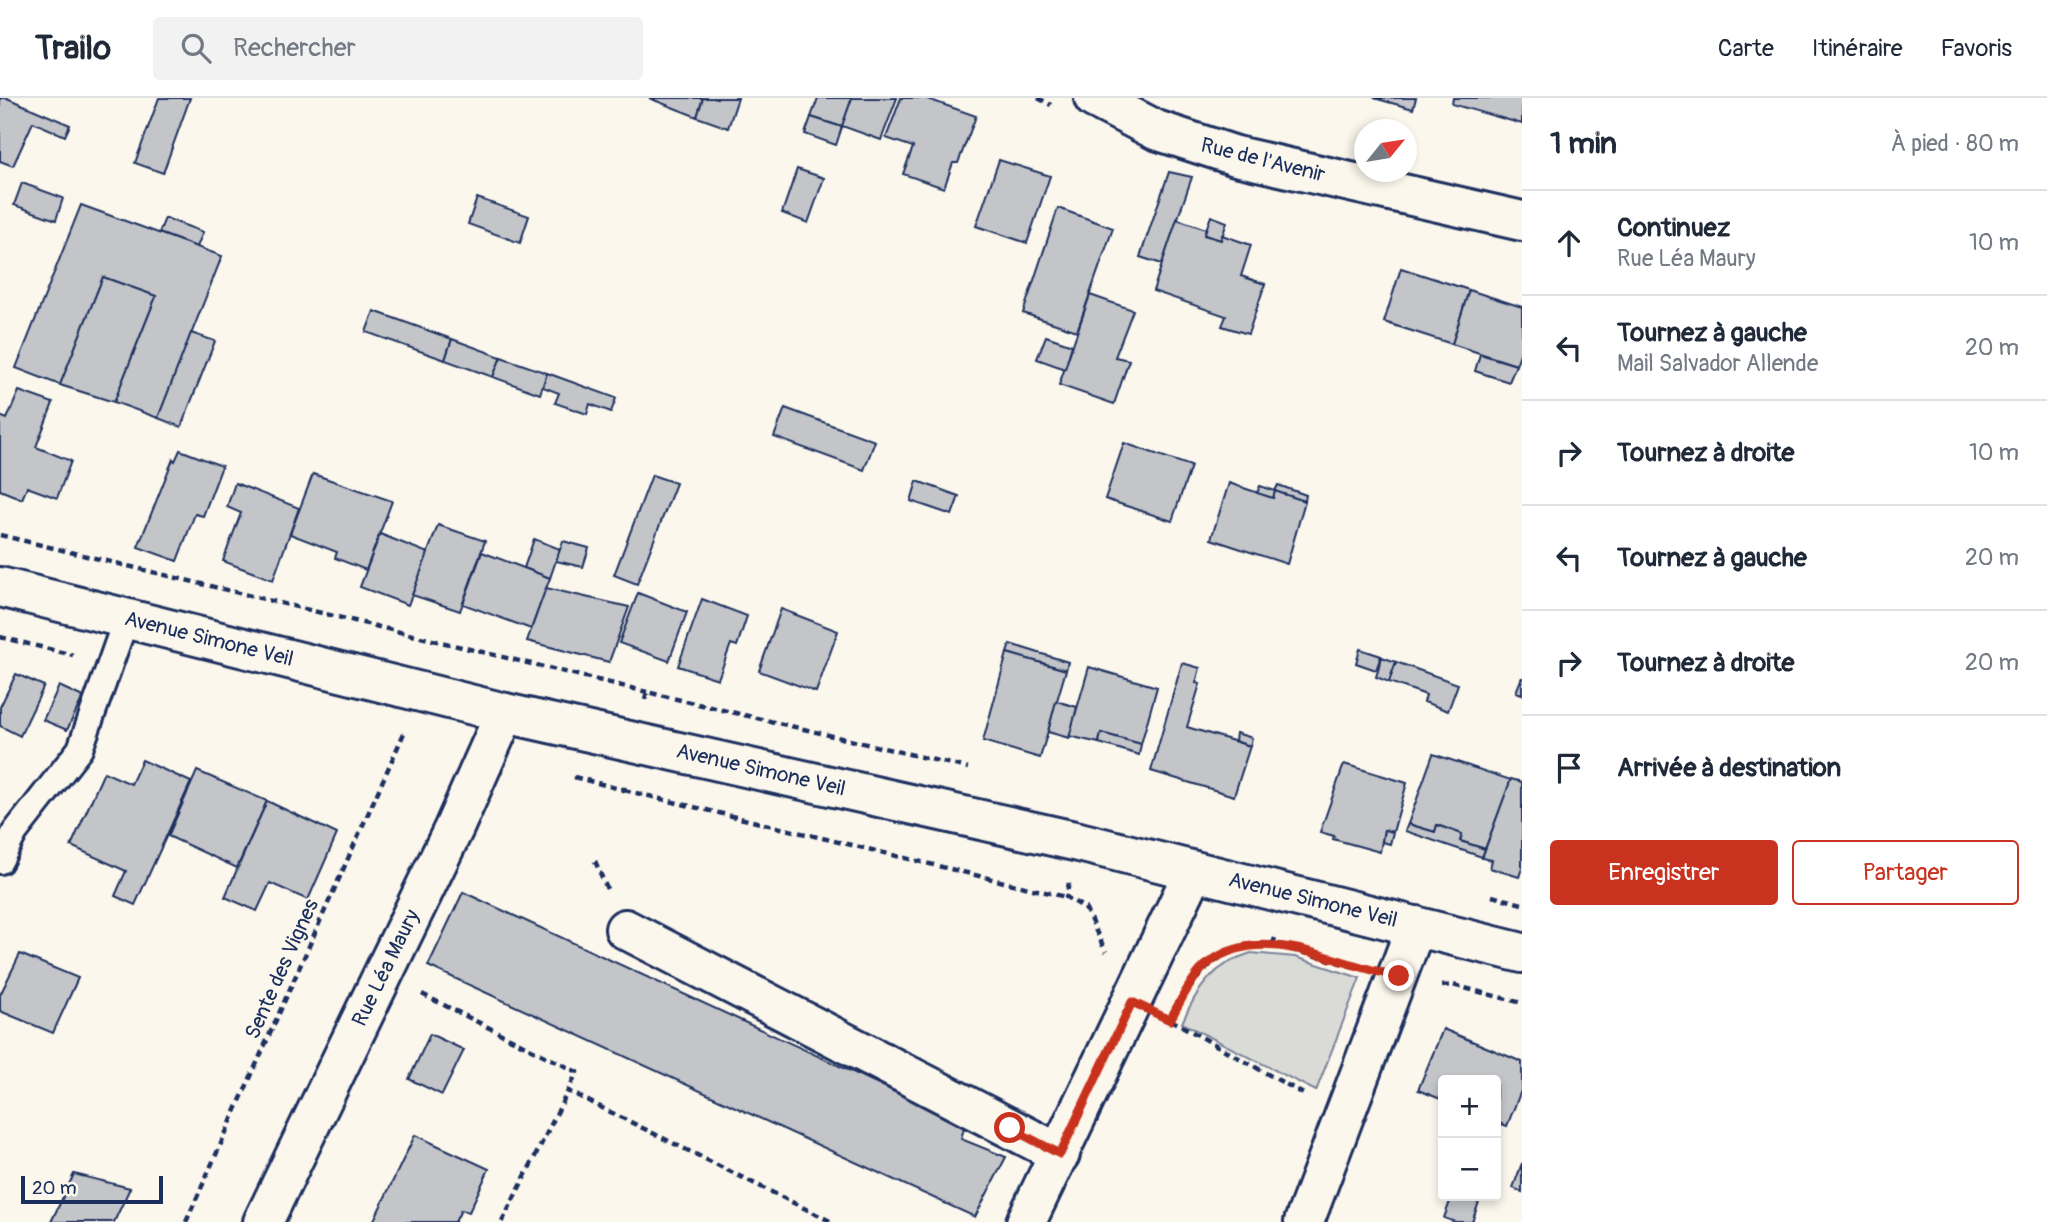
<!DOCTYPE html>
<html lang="fr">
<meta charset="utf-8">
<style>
:root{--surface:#fff;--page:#f2f2f3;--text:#1f2937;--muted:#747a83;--line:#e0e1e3;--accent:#c8321e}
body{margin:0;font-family:Pangolin,sans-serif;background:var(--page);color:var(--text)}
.controls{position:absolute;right:21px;bottom:21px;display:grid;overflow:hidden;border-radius:7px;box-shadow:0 4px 10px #0003}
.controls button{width:63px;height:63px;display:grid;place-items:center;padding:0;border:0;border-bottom:2px solid var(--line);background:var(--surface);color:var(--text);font:35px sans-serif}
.compass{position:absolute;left:1354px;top:21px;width:63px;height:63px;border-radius:50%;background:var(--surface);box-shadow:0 4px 10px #0003;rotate:60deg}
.scale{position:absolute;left:21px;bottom:18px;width:142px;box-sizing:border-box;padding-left:7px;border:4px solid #1b2f5e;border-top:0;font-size:19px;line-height:24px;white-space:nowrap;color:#1b2f5e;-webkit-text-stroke:5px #fbf7ec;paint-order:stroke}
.stop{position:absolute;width:21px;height:21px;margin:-16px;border:5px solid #c8321e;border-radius:50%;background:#fff}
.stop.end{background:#c8321e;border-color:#fff;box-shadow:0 2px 7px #0008}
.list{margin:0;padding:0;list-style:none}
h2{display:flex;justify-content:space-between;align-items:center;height:91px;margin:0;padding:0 28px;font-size:30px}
h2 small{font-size:23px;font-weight:400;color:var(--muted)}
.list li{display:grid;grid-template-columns:46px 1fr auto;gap:21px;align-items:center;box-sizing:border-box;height:105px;padding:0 28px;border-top:2px solid var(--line)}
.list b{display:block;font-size:26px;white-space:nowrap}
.list p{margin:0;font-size:23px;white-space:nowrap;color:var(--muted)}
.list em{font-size:23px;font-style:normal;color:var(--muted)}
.actions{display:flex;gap:14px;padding:21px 28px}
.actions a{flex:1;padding:16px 0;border:2px solid var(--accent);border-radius:7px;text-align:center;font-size:24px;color:var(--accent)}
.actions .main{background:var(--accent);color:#fff}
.icon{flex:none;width:38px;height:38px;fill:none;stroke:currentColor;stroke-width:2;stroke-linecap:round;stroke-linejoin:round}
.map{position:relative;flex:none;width:1522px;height:1124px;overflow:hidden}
header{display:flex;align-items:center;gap:42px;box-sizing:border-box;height:98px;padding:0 35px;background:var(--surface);border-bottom:2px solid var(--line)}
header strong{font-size:33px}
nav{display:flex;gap:38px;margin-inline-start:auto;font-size:24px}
.search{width:490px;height:63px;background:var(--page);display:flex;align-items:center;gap:18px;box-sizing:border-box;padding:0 24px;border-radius:7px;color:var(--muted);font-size:26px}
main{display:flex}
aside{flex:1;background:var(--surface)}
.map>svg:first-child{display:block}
</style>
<header>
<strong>Trailo</strong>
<div class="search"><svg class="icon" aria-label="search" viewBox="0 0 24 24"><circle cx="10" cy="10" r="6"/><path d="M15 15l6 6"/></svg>Rechercher</div>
<nav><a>Carte</a><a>Itinéraire</a><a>Favoris</a></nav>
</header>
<main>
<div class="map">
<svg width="1522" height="1124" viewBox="0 0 1522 1124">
<rect width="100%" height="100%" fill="#fbf7ec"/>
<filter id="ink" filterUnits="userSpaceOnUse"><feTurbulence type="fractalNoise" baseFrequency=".0143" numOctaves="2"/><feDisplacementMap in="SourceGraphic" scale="14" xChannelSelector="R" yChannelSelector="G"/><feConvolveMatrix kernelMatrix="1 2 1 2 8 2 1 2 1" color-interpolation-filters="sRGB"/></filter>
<g filter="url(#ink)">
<path fill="#dadad7" stroke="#7a849a" stroke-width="2" d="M1251,855L1295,859L1360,880L1316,993L1182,925C1197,890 1214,866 1251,855Z"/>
<g fill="#c3c5c9" stroke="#1b2f5e" stroke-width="2">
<path d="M0,0H7L70,27L65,38L33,24L13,68L0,63Z"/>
<path d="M159,0H190L163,75L135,65Z"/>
<path d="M649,0H703L697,19Z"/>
<path d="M703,0H738L728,30L697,19Z"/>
<path d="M818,0H852L842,29L811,19Z"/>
<path d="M852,0H897L881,42L842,28Z"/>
<path d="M901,0H925L976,18L958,65H953L944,90L903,76L913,49L886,40Z"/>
<path d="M1374,0H1416L1413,11Z"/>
<path d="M1453,0H1522V26L1452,6Z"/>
<path d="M811,19L842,29L836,47L805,36Z"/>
<path d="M999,62L1050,78L1027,145L976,128Z"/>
<path d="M797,71L824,80L808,125L782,115Z"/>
<path d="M1169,74L1192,79L1162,166L1140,159Z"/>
<path d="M22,85L63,100L56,122L14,107Z"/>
<path d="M477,100L529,118L520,145L468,126Z"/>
<path d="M81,107L222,158L158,320L114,304L156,198L103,179L60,287L16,270Z"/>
<path d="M1058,110L1113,130L1077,233L1023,215Z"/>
<path d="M1211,118L1227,124L1221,142L1204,137Z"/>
<path d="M165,120L203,134L197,149L159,135Z"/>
<path d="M1177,121L1206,131L1204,137L1221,142L1222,137L1251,147L1241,178L1265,186L1248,236L1222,228L1226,218L1153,193Z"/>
<path d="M1401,170L1469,192L1452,246L1384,224Z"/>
<path d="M103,179L156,198L114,304L60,287Z"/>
<path d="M1469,192L1522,209V250L1516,267L1452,246Z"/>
<path d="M1090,197L1133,212L1115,259L1129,262L1114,306L1059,287Z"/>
<path d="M374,213L452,241L445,262L366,234Z"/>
<path d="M191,235L215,243L181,329L158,320Z"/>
<path d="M1046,238L1072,247L1065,271L1037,261Z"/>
<path d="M452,241L501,259L493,279L445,262Z"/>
<path d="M1480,256L1516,267L1509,284L1475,273Z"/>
<path d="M501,259L547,275L540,296L493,279Z"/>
<path d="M547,275L616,300L611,314L590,306L587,316L555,305L559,295L543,289Z"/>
<path d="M19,293L53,305L36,349L71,363L57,400L27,389L22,401L0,392V318L7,321Z"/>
<path d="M785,310L875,343L864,372L774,339Z"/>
<path d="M1124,345L1191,368L1172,423L1105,401Z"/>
<path d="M180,352L222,368L203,418L195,416L177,463L138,449L173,361L175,363Z"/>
<path d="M313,376L392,403L366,472L335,460L337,454L290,436Z"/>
<path d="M652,377L676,385L637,486L614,477Z"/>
<path d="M917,383L959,398L952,417L911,403Z"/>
<path d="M235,385L299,410L273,482L223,463L241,415L227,409Z"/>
<path d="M1229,385L1273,400L1275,393L1305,403L1287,466L1211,441Z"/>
<path d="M1278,387L1306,397L1305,403L1275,393Z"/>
<path d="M1260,388L1275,393L1273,400L1257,395Z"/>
<path d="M438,427L485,443L460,513L412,497Z"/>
<path d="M380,436L428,455L408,507L360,489Z"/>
<path d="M534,441L560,451L550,480L524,470Z"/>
<path d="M563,443L589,450L583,469L556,463Z"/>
<path d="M482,454L550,480L531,531L463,506Z"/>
<path d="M546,490L629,509L609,564L527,543Z"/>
<path d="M638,495L687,514L669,563L619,545Z"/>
<path d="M702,501L747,518L737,548L731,546L718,581L678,568Z"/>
<path d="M781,511L838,533L816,594L759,573Z"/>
<path d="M1010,546L1068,564L1066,572L1007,555Z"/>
<path d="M1360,551L1381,558L1376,572L1356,565Z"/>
<path d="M1007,555L1066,572L1040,660L983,643Z"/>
<path d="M1382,559L1396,564L1389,584L1376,579Z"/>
<path d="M1396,564L1458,586L1448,613L1424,604L1426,597L1389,584Z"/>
<path d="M1182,565L1200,570L1196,585L1200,586L1187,629L1250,648L1234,698L1151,673Z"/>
<path d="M1089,569L1157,589L1141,646L1101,635L1099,645L1069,638Z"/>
<path d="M16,576L44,588L20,638L0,628V609Z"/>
<path d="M1522,579V596L1516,594Z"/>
<path d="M59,588L83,599L67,632L43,622Z"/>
<path d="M1056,603L1077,609L1069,640L1048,634Z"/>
<path d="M1101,635L1141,646L1139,657L1099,645Z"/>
<path d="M1236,635L1252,640L1250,648L1235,643Z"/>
<path d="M1433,656L1511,682L1485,751L1460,743L1462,736L1437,727L1435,734L1408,726Z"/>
<path d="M142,662L191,684L135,807L115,798L126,773L71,748L104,674L131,686Z"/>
<path d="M1344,666L1407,685L1393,734L1384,732L1380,754L1333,741L1334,738L1320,734Z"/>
<path d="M197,673L267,703L237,770L168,738Z"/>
<path d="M1511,681L1522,684V770L1519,779L1490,770L1492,762L1482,760Z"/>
<path d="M267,703L337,736L308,802L270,785L257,813L225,799Z"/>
<path d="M1408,726L1435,734L1437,727L1462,736L1460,743L1485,751L1482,759L1405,733Z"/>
<path d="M1384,732L1393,734L1390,746L1382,744Z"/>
<path d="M463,794L965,1026L961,1041L1006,1059L975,1119L428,868Z"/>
<path d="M20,856L78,880L53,935L0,913V897Z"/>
<path d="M1443,931L1522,964V990L1507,1028L1496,1024V982H1443V1002L1418,992Z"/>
<path d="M430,936L464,952L442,997L409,981Z"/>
<path d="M415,1037L489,1071L469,1114L461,1112L455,1124H373Z"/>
<path d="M1522,1065V1094L1513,1090Z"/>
<path d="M74,1076L130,1090L114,1124H51Z"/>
<path d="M1452,1098H1481L1472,1124H1455L1444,1120Z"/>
</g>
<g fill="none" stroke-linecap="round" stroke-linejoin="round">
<defs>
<path id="service" d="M0,763L15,734L80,651L126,521"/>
<g id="minor">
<path d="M1094,0L1156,32L1236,58L1522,123"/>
<path d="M625,831L1060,1056"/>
<path d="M263,1124L454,730L505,615"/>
<path d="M1026,1124L1194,773"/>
<path d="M1304,1124L1416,828"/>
</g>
<path id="tertiary" d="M0,489L505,615L1079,744L1522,855"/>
</defs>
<use href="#service" stroke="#1b2f5e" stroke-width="30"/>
<use href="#minor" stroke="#1b2f5e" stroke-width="44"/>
<use href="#tertiary" stroke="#1b2f5e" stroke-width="44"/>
<g stroke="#1b2f5e" stroke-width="4.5" stroke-dasharray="7 5" stroke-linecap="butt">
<path d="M1038,0L1051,7"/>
<path d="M0,437L647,594"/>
<path d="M0,539L73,557"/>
<path d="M645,602L647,594L968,670"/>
<path d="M574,679L624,692L625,685"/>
<path d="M624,692L1066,799"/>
<path d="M595,763L607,791"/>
<path d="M1069,785L1066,799L1085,810L1106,854"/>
<path d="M1492,798L1522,806"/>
<path d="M1275,840L1273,846L1356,869"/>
<path d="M1442,888L1453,887L1522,905"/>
<path d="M1189,890C1215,857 1232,848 1273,846"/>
<path d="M422,896L577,974L568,993L832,1124"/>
<path d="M1171,922L1307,998"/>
<path d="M186,1124L404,635"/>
<path d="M502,1124L568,993"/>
</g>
<use href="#service" stroke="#fbf7ec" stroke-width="24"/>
<use href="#minor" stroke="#fbf7ec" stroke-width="38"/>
<use href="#tertiary" stroke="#fbf7ec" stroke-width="38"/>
</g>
</g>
<g fill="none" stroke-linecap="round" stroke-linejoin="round" filter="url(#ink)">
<path stroke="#c8321e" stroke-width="9" d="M1010,1030L1060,1056L1132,904L1170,922C1180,904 1193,876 1210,864C1265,823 1340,869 1399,878"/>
</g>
<g text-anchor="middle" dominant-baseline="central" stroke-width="5" stroke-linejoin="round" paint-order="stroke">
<g font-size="21" fill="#1b2f5e" stroke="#fbf7ec">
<text transform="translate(1263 62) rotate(14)">Rue de l'Avenir</text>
<text transform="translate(209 541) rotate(14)">Avenue Simone Veil</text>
<text transform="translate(761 672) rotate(13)">Avenue Simone Veil</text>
<text transform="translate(1313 802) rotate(14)">Avenue Simone Veil</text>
<text transform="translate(386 870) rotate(-64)">Rue Léa Maury</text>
<text transform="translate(282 871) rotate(-66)">Sente des Vignes</text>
</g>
</g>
</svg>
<div class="controls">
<button>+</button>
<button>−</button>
</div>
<svg class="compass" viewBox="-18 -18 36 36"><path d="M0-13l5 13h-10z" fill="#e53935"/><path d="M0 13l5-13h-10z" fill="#747a83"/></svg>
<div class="scale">20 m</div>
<div class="stop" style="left:1010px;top:1030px"></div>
<div class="stop end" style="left:1399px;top:878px"></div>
</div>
<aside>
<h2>1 min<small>À pied · 80 m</small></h2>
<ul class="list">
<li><svg class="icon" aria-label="ahead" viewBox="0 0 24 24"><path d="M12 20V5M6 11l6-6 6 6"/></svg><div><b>Continuez</b><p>Rue Léa Maury</p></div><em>10 m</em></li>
<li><svg class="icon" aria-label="left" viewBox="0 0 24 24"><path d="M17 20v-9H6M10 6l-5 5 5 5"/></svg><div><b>Tournez à gauche</b><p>Mail Salvador Allende</p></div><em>20 m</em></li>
<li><svg class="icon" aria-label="right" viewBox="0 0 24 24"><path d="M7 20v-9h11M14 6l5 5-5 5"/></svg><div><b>Tournez à droite</b></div><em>10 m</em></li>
<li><svg class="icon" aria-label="left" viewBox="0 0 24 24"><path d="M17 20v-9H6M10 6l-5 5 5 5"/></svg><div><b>Tournez à gauche</b></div><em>20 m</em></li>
<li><svg class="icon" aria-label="right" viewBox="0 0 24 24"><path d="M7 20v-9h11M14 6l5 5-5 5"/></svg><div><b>Tournez à droite</b></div><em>20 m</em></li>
<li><svg class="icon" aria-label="arrive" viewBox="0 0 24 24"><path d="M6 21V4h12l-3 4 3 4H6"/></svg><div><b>Arrivée à destination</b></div></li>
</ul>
<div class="actions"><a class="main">Enregistrer</a><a>Partager</a></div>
</aside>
</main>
